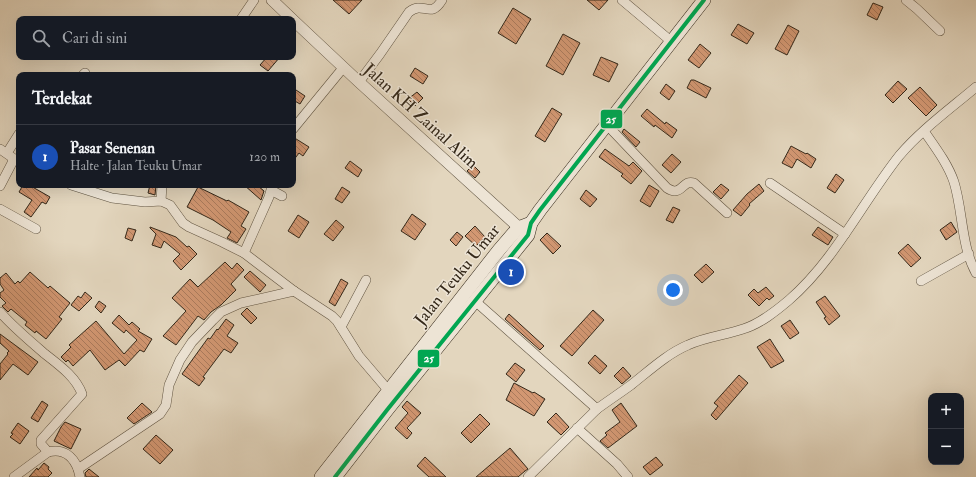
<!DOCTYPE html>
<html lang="id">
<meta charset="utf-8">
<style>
:root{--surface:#171b24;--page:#20242c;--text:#f1f3f6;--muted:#9ea1a6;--line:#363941;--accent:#d93025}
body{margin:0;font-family:"IM FELL Double Pica",serif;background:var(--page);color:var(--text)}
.controls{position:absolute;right:12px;bottom:12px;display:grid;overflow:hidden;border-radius:8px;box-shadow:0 4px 16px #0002}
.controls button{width:36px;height:36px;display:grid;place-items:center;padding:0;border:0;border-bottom:1px solid var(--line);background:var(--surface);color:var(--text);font:20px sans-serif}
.you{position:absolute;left:673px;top:290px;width:14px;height:14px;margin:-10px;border:3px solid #fff;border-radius:50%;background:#1a73e8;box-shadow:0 0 0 6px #1a73e833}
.badge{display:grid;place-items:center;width:26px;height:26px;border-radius:50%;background:var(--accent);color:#fff;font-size:13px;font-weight:700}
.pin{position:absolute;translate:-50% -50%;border:2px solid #fff;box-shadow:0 1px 4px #0006}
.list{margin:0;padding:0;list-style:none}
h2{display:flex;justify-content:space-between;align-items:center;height:52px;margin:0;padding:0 16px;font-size:17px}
h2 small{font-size:13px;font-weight:400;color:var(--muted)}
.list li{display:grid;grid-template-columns:26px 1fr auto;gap:12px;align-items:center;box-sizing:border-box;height:64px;padding:0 16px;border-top:1px solid var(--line)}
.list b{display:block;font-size:15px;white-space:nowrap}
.list p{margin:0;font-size:13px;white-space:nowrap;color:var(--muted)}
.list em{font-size:13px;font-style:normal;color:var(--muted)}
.icon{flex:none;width:22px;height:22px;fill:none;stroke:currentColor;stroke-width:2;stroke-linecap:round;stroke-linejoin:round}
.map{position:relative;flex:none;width:976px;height:477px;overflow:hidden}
.search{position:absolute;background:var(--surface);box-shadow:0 4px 16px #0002;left:16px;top:16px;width:280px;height:44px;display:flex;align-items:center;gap:10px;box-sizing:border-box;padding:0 14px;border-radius:8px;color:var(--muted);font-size:15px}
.panel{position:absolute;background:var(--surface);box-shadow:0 4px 16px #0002;left:16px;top:72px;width:280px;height:116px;border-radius:8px}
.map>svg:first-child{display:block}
</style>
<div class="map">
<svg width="976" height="477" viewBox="0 0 976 477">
<defs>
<pattern id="building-back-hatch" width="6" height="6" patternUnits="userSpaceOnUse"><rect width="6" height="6" fill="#d29772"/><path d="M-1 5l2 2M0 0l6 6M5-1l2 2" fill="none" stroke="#ab7b5d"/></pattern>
</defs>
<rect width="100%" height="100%" fill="#e3d6be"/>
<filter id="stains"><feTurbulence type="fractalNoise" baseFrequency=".005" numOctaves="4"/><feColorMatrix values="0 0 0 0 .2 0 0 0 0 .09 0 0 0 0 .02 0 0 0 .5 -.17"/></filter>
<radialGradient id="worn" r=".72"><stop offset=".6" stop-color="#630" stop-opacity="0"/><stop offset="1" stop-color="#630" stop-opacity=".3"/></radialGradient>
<g fill="url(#building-back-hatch)" stroke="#342819">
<path d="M333,0H362L349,14Z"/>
<path d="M587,0H608L599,10Z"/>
<path d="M873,3L883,7L877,20L867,15Z"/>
<path d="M513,8L531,19L516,44L498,33Z"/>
<path d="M738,24L754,33L747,44L731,35Z"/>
<path d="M788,25L799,31L787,55L775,49Z"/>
<path d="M563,34L580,43L563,75L546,66Z"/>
<path d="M700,44L711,53L699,68L688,60Z"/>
<path d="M267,57H280L268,71L260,65Z"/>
<path d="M601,57L618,64L609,82L593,75Z"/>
<path d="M415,68L428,76L423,84L410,76Z"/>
<path d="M691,80H694L711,88L706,98L687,88Z"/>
<path d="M898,81L907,89L893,103L885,95Z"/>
<path d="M666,84L675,91L669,100L660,93Z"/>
<path d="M920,87L937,105L926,116L908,98Z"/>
<path d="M293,88L305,96L300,104L293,100Z"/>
<path d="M417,92L423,98L415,106L408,99Z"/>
<path d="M552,108L562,114L545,142L535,136Z"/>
<path d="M647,109L665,124L666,122L677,130L672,138L655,125L654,127L641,116Z"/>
<path d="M624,129L640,142L636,147L622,132Z"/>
<path d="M293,137L309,147L303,156L299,153L293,161Z"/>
<path d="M791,146L806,154L807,153L816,159L811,168L797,159L792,168L782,163Z"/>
<path d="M605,149L629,166L633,162L642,171L631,184L621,176L623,174L599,157Z"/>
<path d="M672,154L681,162L671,173L662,165Z"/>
<path d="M350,161L362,170L358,177L345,168Z"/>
<path d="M473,165L480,172L475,178L467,171Z"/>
<path d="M836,174L844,180L835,193L827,188Z"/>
<path d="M721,184L729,190L721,199L713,192Z"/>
<path d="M759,184L764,191L749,204L750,205L741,216L733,210L747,194Z"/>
<path d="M23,185H29L50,197L46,204L42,202L31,217L24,212L32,200L19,192Z"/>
<path d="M150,185H156L155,195L148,193Z"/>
<path d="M244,185H257L264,191L261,200Z"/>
<path d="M649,185L659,191L650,207L640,201Z"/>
<path d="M198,187L227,201L228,200L249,212L241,226L246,229L237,243L227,238L231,232L213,220L187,207Z"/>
<path d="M342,187L350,192L342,203L335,199Z"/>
<path d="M586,190L597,199L590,207L580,199Z"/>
<path d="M673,207L680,210L673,223L666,220Z"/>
<path d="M412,214L426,224L415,240L401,231Z"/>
<path d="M298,215L309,222L299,238L288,231Z"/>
<path d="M336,220L344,227L333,241L324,234Z"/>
<path d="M951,222L957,232L946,240L940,230Z"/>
<path d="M475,226L485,237L476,246L465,236Z"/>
<path d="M150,227L176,237L187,247L189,246L197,254L181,270L173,261L180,254L164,241L161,248L152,245L156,234L150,228Z"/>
<path d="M818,227L833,237L828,245L812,235Z"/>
<path d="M128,228L136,230L132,241L125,238Z"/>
<path d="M457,232L463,237L456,246L450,240Z"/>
<path d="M547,233L561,246L553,254L540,240Z"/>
<path d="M908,244L921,258L911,267L898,253Z"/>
<path d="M225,262L232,269L237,263L244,270L231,284L236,290L221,305L211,312L204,320L198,316L176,345L163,336L186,311L172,298L190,279L198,287Z"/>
<path d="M706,264L714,272L702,283L694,275Z"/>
<path d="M250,271L266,285L260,292L244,277Z"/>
<path d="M30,272L48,288L50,286L70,303L59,317L62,319L46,339L36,331L35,333L25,325L27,322L11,309L8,312L2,306L6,303L0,297V293L4,290L0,284V278L6,273L15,284L18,281L20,283Z"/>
<path d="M341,279L348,283L335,306L329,302Z"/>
<path d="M766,287L774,296L769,300L767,298L759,306L748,295L754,289L758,293Z"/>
<path d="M85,292L92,298L79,311L71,305L78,296L81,298Z"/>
<path d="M825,296L840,316L829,325L824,318L826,317L816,302Z"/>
<path d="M99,301L106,306L101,313L95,307Z"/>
<path d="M247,308L257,318L251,324L241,314Z"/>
<path d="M593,310L604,320L572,356L560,346Z"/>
<path d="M509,314L544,346L540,350L505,319Z"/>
<path d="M119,315L129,325L132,322L140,329L138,331L152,339L144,352L140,350L125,366L119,360L105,370L90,350L73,366L68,360L66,362L61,357L71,347L69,345L96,321L124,354L137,340L126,330L124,333L112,323Z"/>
<path d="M226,319L234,325L227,336L238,343L231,353L224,349L203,377L205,378L199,386L182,374L208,338L210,339L217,329L218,330Z"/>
<path d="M790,320L799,333L790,339L781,326Z"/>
<path d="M0,334L38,362L28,375L13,364L0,380V364L8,354L7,353L9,351L0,343Z"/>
<path d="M770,339L784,361L771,368L757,347Z"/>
<path d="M595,355L607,366L600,374L588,363Z"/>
<path d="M515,363L525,370L516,382L506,374Z"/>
<path d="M623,367L631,376L622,384L614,376Z"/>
<path d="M739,375L748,383L716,420L711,415L718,406L714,403Z"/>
<path d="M514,383L533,393L534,392L545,399L534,416L506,400Z"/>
<path d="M42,401L48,405L38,422L31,418Z"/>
<path d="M407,401L421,413L407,428L412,433L407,439L395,428L408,413L402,407Z"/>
<path d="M142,403L152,412L134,424L127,418Z"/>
<path d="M621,403L637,426L608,448L600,441L607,435L605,433L620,422L612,410Z"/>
<path d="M556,413L569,427L561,435L547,422Z"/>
<path d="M480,414L490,424L471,443L461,433Z"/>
<path d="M65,422L81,429L71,449L54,441L61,427Z"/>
<path d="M18,423L29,431L20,444L10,437L13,434L11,433Z"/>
<path d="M156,435L173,450L160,464L143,449Z"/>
<path d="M510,448L528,469L525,471L518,477H476Z"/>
<path d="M425,457L446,477H429L417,466Z"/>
<path d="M656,457L663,465L650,475L643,467Z"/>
<path d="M44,463L49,467L48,469L52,473L48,477H29L37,468L38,470Z"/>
<path d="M89,469L99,477H86L85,473Z"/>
</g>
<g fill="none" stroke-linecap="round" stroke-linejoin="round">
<defs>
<g id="minor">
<path d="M622,0L672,42"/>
<path d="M906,0L917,9L940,31"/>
<path d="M241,19L254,0"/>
<path d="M83,75L85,73"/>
<path d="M359,82L380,54L409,12C424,0 430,20 442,0"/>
<path d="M607,125L667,188C682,198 682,179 694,183L727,213"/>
<path d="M293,129L343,68"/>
<path d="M924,131C935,147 948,164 954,182C963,211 961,246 976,273"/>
<path d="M0,149L13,158L12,163L0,186"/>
<path d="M7,153L19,134"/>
<path d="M770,183L845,234"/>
<path d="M71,185L112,198L145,202L161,201L170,205L183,223L189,227L222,242L244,253L294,291L332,316L337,321L359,356L388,390"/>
<path d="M161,201L162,185"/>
<path d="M0,209L36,229"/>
<path d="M244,253L269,197L271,190L282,196"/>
<path d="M921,281L969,254"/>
<path d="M475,301L597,409C608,401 620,393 631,385C650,370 667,354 688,345C705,337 726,335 743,329C760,324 776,311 789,300C835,260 862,203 899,156C921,130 950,109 976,87"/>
<path d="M0,312C12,326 31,342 45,354C59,365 76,377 82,394L41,440V444L48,452"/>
<path d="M341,327L366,280"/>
<path d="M577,428L617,464L628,477"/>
<path d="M14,477L48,452C63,448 73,456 78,469"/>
<path d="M80,477L78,469L160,414L166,405L169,385L180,360L192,342L213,320L221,312L241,303L294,291"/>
<path d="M528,477L597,409"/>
</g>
<g id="tertiary">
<path d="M272,0L292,19"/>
<path d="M293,20L359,82L525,233"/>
</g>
<g id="secondary">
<path d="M321,477L499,250L518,228L531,223"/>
<path d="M335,477L387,410L528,235L531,223L540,210L704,0"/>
</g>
</defs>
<use href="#minor" stroke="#605442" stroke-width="10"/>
<use href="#tertiary" stroke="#605442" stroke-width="12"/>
<use href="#secondary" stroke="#342819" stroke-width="14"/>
<use href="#minor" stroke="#ede4d5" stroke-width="9"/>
<use href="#tertiary" stroke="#ede4d5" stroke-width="11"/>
<use href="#secondary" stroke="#ede4d5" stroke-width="13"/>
<defs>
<path id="bus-1" d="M335,477L387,410L528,235L531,223L540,210L704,0"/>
</defs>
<use href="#bus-1" stroke="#ede4d5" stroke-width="7"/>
<use href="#bus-1" stroke="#00a651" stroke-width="4"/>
</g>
<g text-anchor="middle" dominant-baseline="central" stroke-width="3" stroke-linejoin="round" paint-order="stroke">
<g font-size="17" fill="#342819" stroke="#ede4d5">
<text transform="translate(421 116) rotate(42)">Jalan KH Zainal Alim</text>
<text transform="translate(457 275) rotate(-51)">Jalan Teuku Umar</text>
</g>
</g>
<g stroke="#ede4d5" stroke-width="1.5">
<rect x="600" y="109" width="23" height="20" rx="4" fill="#00a651"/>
<rect x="417" y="349" width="23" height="19" rx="4" fill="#00a651"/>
</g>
<g font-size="11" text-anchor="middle" font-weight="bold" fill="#fff">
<text x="611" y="123">25</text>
<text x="429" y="362">25</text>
</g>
<rect width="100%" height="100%" filter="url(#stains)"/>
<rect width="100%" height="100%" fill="url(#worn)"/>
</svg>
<div class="controls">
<button>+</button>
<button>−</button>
</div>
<div class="you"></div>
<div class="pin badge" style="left:511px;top:272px;background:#1a4fb4">1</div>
<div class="search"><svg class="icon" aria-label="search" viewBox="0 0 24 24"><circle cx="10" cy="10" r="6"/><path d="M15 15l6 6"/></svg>Cari di sini</div>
<section class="panel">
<h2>Terdekat<small></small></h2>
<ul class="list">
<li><span class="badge" style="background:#1a4fb4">1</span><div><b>Pasar Senenan</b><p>Halte · Jalan Teuku Umar</p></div><em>120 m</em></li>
</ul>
</section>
</div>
